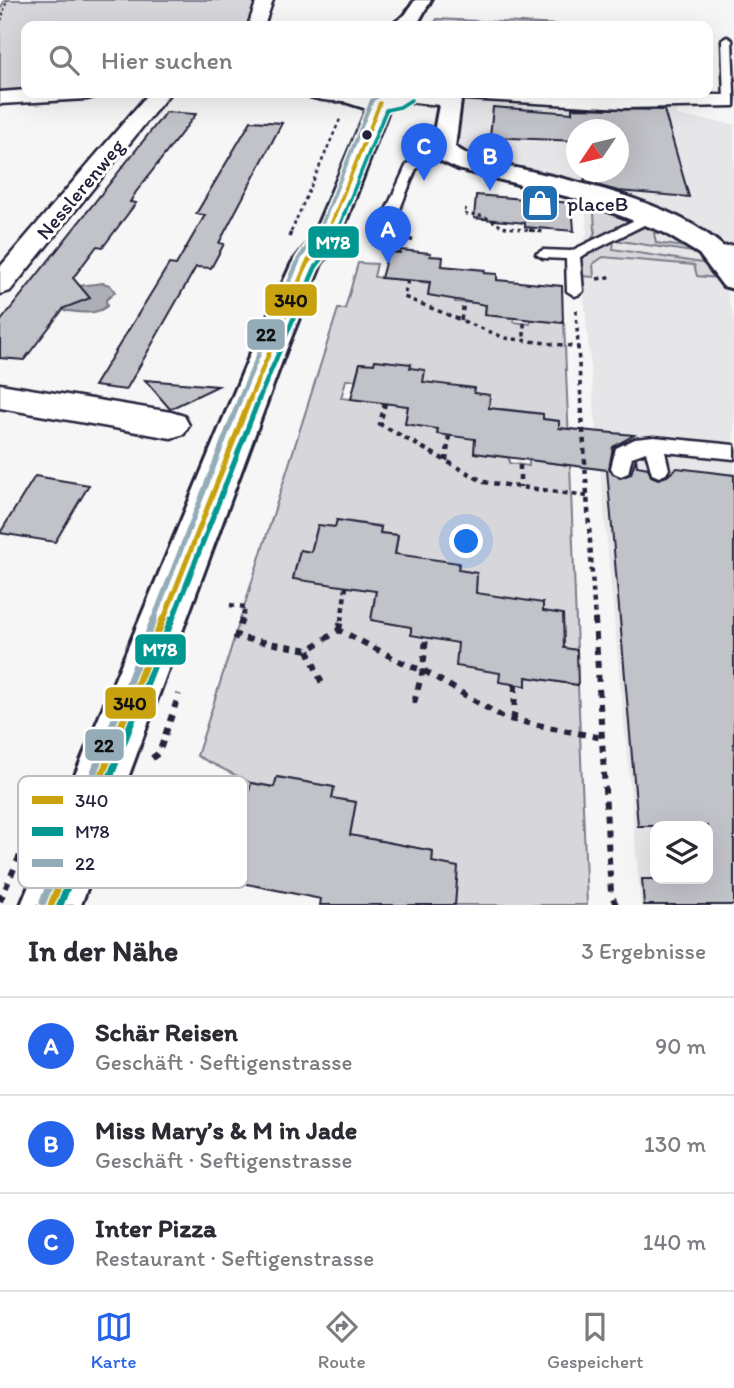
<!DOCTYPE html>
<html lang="de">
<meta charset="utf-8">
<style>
:root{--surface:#fff;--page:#f2f2f3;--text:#2b2b33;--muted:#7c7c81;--line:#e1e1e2;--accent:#2563eb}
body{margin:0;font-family:Itim,sans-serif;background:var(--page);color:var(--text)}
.controls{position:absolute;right:21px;bottom:21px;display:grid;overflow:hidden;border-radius:14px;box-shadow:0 7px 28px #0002}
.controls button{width:63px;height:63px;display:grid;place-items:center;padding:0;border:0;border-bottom:2px solid var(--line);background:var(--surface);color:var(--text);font:35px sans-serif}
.compass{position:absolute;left:566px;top:119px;width:63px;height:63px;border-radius:50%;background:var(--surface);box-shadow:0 7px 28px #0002;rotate:235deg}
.you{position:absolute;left:467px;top:542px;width:24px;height:24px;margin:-18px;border:5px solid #fff;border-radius:50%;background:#1a73e8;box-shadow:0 0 0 10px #1a73e833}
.badge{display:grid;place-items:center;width:46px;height:46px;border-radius:50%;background:var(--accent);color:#fff;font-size:23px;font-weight:700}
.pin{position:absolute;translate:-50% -58px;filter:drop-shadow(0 2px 4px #0008)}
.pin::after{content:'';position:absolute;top:37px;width:24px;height:21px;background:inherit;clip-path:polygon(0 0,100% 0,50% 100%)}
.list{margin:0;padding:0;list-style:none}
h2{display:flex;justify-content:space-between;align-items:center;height:91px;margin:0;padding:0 28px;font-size:30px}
h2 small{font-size:23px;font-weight:400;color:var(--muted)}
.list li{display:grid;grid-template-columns:46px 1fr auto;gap:21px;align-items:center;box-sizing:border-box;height:98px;padding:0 28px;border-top:2px solid var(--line)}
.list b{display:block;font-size:26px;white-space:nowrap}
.list p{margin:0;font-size:23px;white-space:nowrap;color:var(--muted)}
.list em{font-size:23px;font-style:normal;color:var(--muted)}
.icon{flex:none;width:38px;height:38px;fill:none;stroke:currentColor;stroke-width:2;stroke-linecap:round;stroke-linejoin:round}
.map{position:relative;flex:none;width:734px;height:905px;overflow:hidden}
.search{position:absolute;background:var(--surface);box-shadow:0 7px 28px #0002;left:21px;right:21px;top:21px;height:77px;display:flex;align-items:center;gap:18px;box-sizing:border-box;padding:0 24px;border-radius:14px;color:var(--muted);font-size:26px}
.sheet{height:385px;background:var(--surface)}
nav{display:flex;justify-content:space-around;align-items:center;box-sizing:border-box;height:98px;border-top:2px solid var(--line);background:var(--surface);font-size:19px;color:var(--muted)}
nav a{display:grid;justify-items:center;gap:4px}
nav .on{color:var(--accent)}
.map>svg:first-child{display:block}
</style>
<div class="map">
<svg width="734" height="905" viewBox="0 0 734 905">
<rect width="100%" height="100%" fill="#f6f6f7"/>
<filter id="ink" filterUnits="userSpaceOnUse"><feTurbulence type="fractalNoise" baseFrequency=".0143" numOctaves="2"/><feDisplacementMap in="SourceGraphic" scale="14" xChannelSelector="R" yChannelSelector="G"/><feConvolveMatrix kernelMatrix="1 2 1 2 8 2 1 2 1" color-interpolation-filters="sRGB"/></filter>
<g filter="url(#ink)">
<g fill="#e6e6e9" fill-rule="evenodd">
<path d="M463,97L675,107L678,116L734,124V249L476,162L454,150L459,98ZM576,130H618V172H576Z"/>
<path d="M585,200L649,222L696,249L724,282L734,319V905H641L580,255L587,232ZM655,826H708V879H655Z"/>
</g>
<g fill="#d7d7db" stroke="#7c7c8b" stroke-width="2">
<path d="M5,0H258L247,26H26V90L0,92V9Z"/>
<path d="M437,19L583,26H433Z"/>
<path d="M597,209L629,220V222L591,241L595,232L594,211Z"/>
<path d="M647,226L667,233H654L656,243L692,248L699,253L614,240L613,249L702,263L713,268L718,278L697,276L694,265L603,257L593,264L594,277L580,276L579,256Z"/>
<path d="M358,263L377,264L374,277L430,283L428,295L455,298V302L471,303L472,300L486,301L485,314L514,318V322L530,324L531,320L564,323L569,443L559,442V421L543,419V414L503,409L488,412L490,395L474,393V388L422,387L410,368L411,364L375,360L374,364L360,363L355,380H346L341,398L408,406L405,424L438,429V434L476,433L474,453L509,457V463L529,466V460L570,465L577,650L564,648L563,614L543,611V603L475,601L477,573L458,570L459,564L394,561L398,536L380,533L381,526L337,520L335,527L318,525L311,552L300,551L293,578L376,591L371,620L411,627V635L459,634L500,673V682L526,686V677L578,685L587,905H455L457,867L432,862L433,851L372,839L348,846L356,802L332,798L334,787L277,777L274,787L251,783L197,756L338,309H345Z"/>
</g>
<path fill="#aeaeb7" stroke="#767685" stroke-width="2" d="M103,283L110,285L115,292L106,300L107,306C94,318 71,310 55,310L85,297L86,293L78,288L79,286Z"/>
<g fill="#c2c2c9" stroke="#22223b" stroke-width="2">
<path d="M493,107L572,113V108L664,110L689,197L618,191L585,182L584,172H619V130H577V141L490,137Z"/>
<path d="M166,112L196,114L136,192L130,202L136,203L103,247L97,246L73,278L90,298L64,308L24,360L0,358V322Z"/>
<path d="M251,121L282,123L219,243L224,244L211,268L196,267L126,390L94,386L169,264L176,265L205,215L196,214Z"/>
<path d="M476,195L572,203L574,231L525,227V223L474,218Z"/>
<path d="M401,250L431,253L430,256L443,257L442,266L485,270L484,273L497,274V280L562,286L563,323L485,315L486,305L428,295L430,282L381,278L388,252L400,253Z"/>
<path d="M375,360L411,364L410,368L425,370L423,382L475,388L474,393L490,395L489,408L543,414V419L559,421V428L634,435L613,447L609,469L620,478L631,474L636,458L637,466L648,468L651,476L658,479L667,476L677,468L734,475V905H644L642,879H708V826H638L607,470L474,453L475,439L437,434L438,429L405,424L408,406L351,399L360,363L374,364Z"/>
<path d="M145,380L218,386L170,409Z"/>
<path d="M35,476L89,485L55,542L0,533Z"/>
<path d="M337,520L381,527L380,533L398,535L395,554L459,563L458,570L477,573L476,593L543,603V611L563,614L564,648L577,650L578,685L526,677V686L499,682L500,673L456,666L458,643L411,635V627L371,620L376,591L293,579L300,550L311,552L318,525L335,527Z"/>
<path d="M277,777L334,787L332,798L356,802L350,835L433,851L432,862L458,867L455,905H320L321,899L212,877L225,827L240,830L251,783L274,787Z"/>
</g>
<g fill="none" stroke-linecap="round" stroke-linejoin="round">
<defs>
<g id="service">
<path d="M415,8L422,10L399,26H389Z"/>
<path d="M727,37L732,40L734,93V101L729,104L724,101L722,40Z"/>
<path d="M440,146L450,149L416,169L395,221L393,224H383L381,221L407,164Z"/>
<path d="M649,213L654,214V220L580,257L583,291L580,294L575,296L567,291L566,259L543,258L536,254L543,250L571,251Z"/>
<path d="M654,437L734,445V459L665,452L669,469L666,474L659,477L652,474L646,452L632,457L628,473L621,476L614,473L611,468L616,448L635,439Z"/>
</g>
<g id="minor">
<path d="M257,0H273L264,26H248Z"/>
<path d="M26,90V93H97L94,97L87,99L0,104V92Z"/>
<path d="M149,93H170L10,291L0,294V267Z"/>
<path d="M307,93H356L357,95L354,99C341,103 323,101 310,97Z"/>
<path d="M455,93L729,95L734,96V106L624,108L465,99L458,97Z"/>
<path d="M734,245V261L715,263L705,261L701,255L705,249Z"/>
<path d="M0,384L171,412L184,416L189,425L184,434L171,438L0,408Z"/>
</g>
<path id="tertiary" d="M395,93H462L455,147L475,159C548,176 685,198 734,258V289L723,286L699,254L663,232L577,199L458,169L439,160L431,147L439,105L396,100L392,96Z"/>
<g id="secondary">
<path d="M415,0H431L416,26H398Z"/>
<path d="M336,93H359L376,97L393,93H416L407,102L389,108L339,240L321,264L286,350L81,905H21L252,350L292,263L312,238L367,109L345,102Z"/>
</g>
</defs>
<use href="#service" stroke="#22223b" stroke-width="5"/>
<use href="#minor" stroke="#22223b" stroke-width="5"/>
<use href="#tertiary" stroke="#22223b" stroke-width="6"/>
<use href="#secondary" stroke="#22223b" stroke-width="6"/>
<path stroke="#22223b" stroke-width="2" stroke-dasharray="2.5 2.5" stroke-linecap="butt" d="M0,25L7,0"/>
<g stroke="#22223b" stroke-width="2.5" stroke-dasharray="3.5 3.5" stroke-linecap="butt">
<path d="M580,130L597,125"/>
<path d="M403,138L416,139"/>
<path d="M466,208L464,214L484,216L503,227L544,232"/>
<path d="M291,232L341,117"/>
</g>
<g stroke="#22223b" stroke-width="3.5" stroke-dasharray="4.5 4.5" stroke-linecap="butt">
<path d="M529,230L545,232"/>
<path d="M289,237L292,230"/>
<path d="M400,237L415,241"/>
<path d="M597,279L614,276"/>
<path d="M408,280L404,297L505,338L579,347"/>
<path d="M576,310L581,401"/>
<path d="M461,320L464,303"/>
<path d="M524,323V340"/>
</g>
<g stroke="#22223b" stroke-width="4.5" stroke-dasharray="5 5" stroke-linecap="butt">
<path d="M581,399L595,621"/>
<path d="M385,403L380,424L484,482L587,496"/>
<path d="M446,461L449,435"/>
<path d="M520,465V487"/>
<path d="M230,605L246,607L241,621"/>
<path d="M341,621L346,587"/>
</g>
<g stroke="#22223b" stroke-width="6" stroke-dasharray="7 7" stroke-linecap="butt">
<path d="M242,619L236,637L308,650L339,630L409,666L423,670L504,718L602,738"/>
<path d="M595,619L611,893L616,905"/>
<path d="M339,630L341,619"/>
<path d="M308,650L323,686"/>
<path d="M414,703L423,670L426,637"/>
<path d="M514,720L515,684"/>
<path d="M152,758L159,753L179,694"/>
<path d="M0,901L44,800"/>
</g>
<use href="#service" fill="#fff" fill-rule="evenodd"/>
<use href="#minor" fill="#fff" fill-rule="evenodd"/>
<use href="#tertiary" fill="#fff" fill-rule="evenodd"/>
<use href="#secondary" fill="#fff" fill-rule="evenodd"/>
<defs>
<path id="bus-1-far3" d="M328,232L380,103"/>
<path id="bus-1-far2" d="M249,401L307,263L325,240L329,230"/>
<path id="bus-1-far1" d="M163,621L250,399"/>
<path id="bus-1" d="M51,905L163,619"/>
<path id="bus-2-far3" d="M337,232L386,110L400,107L411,100"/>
<path id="bus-2-far2" d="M258,401L315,268L333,243L338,230"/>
<path id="bus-2-far1" d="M172,621L259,399"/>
<path id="bus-2" d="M60,905L172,619"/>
<path id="bus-3-far4" d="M371,101L385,93"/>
<path id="bus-3-far3" d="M319,232L372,100"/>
<path id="bus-3-far2" d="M239,401L299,259L319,230"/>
<path id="bus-3-far1" d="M153,621L240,399"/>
<path id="bus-3" d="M43,902L154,619"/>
</defs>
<use href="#bus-1-far3" stroke="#fff" stroke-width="7"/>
<use href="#bus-1-far2" stroke="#fff" stroke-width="9"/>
<use href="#bus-1-far1" stroke="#fff" stroke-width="10"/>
<use href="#bus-1" stroke="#fff" stroke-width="12"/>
<use href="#bus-2-far3" stroke="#fff" stroke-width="7"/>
<use href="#bus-2-far2" stroke="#fff" stroke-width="9"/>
<use href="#bus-2-far1" stroke="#fff" stroke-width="10"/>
<use href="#bus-2" stroke="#fff" stroke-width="12"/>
<use href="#bus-3-far4" stroke="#fff" stroke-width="5"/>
<use href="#bus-3-far3" stroke="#fff" stroke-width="7"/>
<use href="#bus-3-far2" stroke="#fff" stroke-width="9"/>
<use href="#bus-3-far1" stroke="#fff" stroke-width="10"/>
<use href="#bus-3" stroke="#fff" stroke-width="12"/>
<use href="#bus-1-far3" stroke="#c8a20f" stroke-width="3.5"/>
<use href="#bus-1-far2" stroke="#c8a20f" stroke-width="4.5"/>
<use href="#bus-1-far1" stroke="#c8a20f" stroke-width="5"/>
<use href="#bus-1" stroke="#c8a20f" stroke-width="7"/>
<use href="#bus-2-far3" stroke="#009790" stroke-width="3.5"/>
<use href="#bus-2-far2" stroke="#009790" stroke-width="4.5"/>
<use href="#bus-2-far1" stroke="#009790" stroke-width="5"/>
<use href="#bus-2" stroke="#009790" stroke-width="7"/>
<use href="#bus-3-far4" stroke="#93acb7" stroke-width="2.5"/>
<use href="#bus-3-far3" stroke="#93acb7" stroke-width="3.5"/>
<use href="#bus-3-far2" stroke="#93acb7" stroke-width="4.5"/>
<use href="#bus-3-far1" stroke="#93acb7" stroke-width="5"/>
<use href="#bus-3" stroke="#93acb7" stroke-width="7"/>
</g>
</g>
<defs>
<symbol id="shop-square" viewBox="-11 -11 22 22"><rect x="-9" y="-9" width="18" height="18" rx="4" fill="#1f6fb2" stroke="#fff"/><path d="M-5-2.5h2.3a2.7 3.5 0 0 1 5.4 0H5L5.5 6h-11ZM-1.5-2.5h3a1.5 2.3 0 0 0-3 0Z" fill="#fff"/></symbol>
</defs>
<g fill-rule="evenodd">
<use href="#shop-square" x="518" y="181" width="44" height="44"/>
</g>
<circle fill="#22223b" stroke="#fff" stroke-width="2.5" cx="367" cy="135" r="6"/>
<g text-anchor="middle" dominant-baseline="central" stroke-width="6" stroke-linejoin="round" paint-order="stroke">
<g font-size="21" fill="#22223b" stroke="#fff">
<text transform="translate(80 189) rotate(-50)">Nesslerenweg</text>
</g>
<g font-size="21" fill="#22223b" stroke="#fff" text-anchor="start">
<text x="567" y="203">placeB</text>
</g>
</g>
<rect x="18" y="776" width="230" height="112" rx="10" fill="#fff" stroke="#bdbdc4" stroke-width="2"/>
<rect x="32" y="796" width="31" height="8" fill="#c8a20f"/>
<rect x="32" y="827" width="31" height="9" fill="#009790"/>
<rect x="32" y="859" width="31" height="8" fill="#93acb7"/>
<g font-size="19" fill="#22223b">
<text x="75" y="807">340</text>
<text x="75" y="838">M78</text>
<text x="75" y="870">22</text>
</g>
<g stroke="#fff" stroke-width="2.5">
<rect x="307" y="225" width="53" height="34" rx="7" fill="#009790"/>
<rect x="264" y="283" width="54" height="34" rx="7" fill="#c8a20f"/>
<rect x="246" y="318" width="40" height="33" rx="7" fill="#93acb7"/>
<rect x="134" y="633" width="53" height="33" rx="7" fill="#009790"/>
<rect x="104" y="686" width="53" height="34" rx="7" fill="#c8a20f"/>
<rect x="84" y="728" width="41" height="34" rx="7" fill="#93acb7"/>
</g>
<g font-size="19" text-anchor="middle" font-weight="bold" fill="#fff">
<text x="333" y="249">M78</text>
<text x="160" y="656">M78</text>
</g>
<g font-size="19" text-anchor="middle" font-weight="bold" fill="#111">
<text x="291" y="307">340</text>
<text x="266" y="341">22</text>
<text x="130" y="710">340</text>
<text x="104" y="752">22</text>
</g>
</svg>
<div class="controls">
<button><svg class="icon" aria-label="layers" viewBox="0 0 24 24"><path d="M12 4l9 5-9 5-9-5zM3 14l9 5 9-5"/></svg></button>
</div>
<svg class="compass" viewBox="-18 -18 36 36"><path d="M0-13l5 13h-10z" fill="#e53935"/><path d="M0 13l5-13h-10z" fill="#7c7c81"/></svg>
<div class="you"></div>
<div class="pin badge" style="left:388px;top:264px">A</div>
<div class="pin badge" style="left:490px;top:191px">B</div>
<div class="pin badge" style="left:424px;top:181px">C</div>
<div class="search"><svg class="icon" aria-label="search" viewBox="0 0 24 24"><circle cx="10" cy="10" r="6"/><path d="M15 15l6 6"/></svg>Hier suchen</div>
</div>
<section class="sheet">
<h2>In der Nähe<small>3 Ergebnisse</small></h2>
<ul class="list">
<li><span class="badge">A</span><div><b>Schär Reisen</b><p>Geschäft · Seftigenstrasse</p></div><em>90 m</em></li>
<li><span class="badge">B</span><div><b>Miss Mary’s &amp; M in Jade</b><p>Geschäft · Seftigenstrasse</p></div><em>130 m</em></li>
<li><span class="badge">C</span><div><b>Inter Pizza</b><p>Restaurant · Seftigenstrasse</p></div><em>140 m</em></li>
</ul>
</section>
<nav>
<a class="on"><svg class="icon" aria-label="map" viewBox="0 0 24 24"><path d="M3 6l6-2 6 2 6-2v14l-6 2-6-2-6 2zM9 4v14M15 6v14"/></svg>Karte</a>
<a><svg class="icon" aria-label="directions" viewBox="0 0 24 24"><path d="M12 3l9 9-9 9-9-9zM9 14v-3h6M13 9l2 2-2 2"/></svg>Route</a>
<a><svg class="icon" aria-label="saved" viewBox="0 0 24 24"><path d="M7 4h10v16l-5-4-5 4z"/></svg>Gespeichert</a>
</nav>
